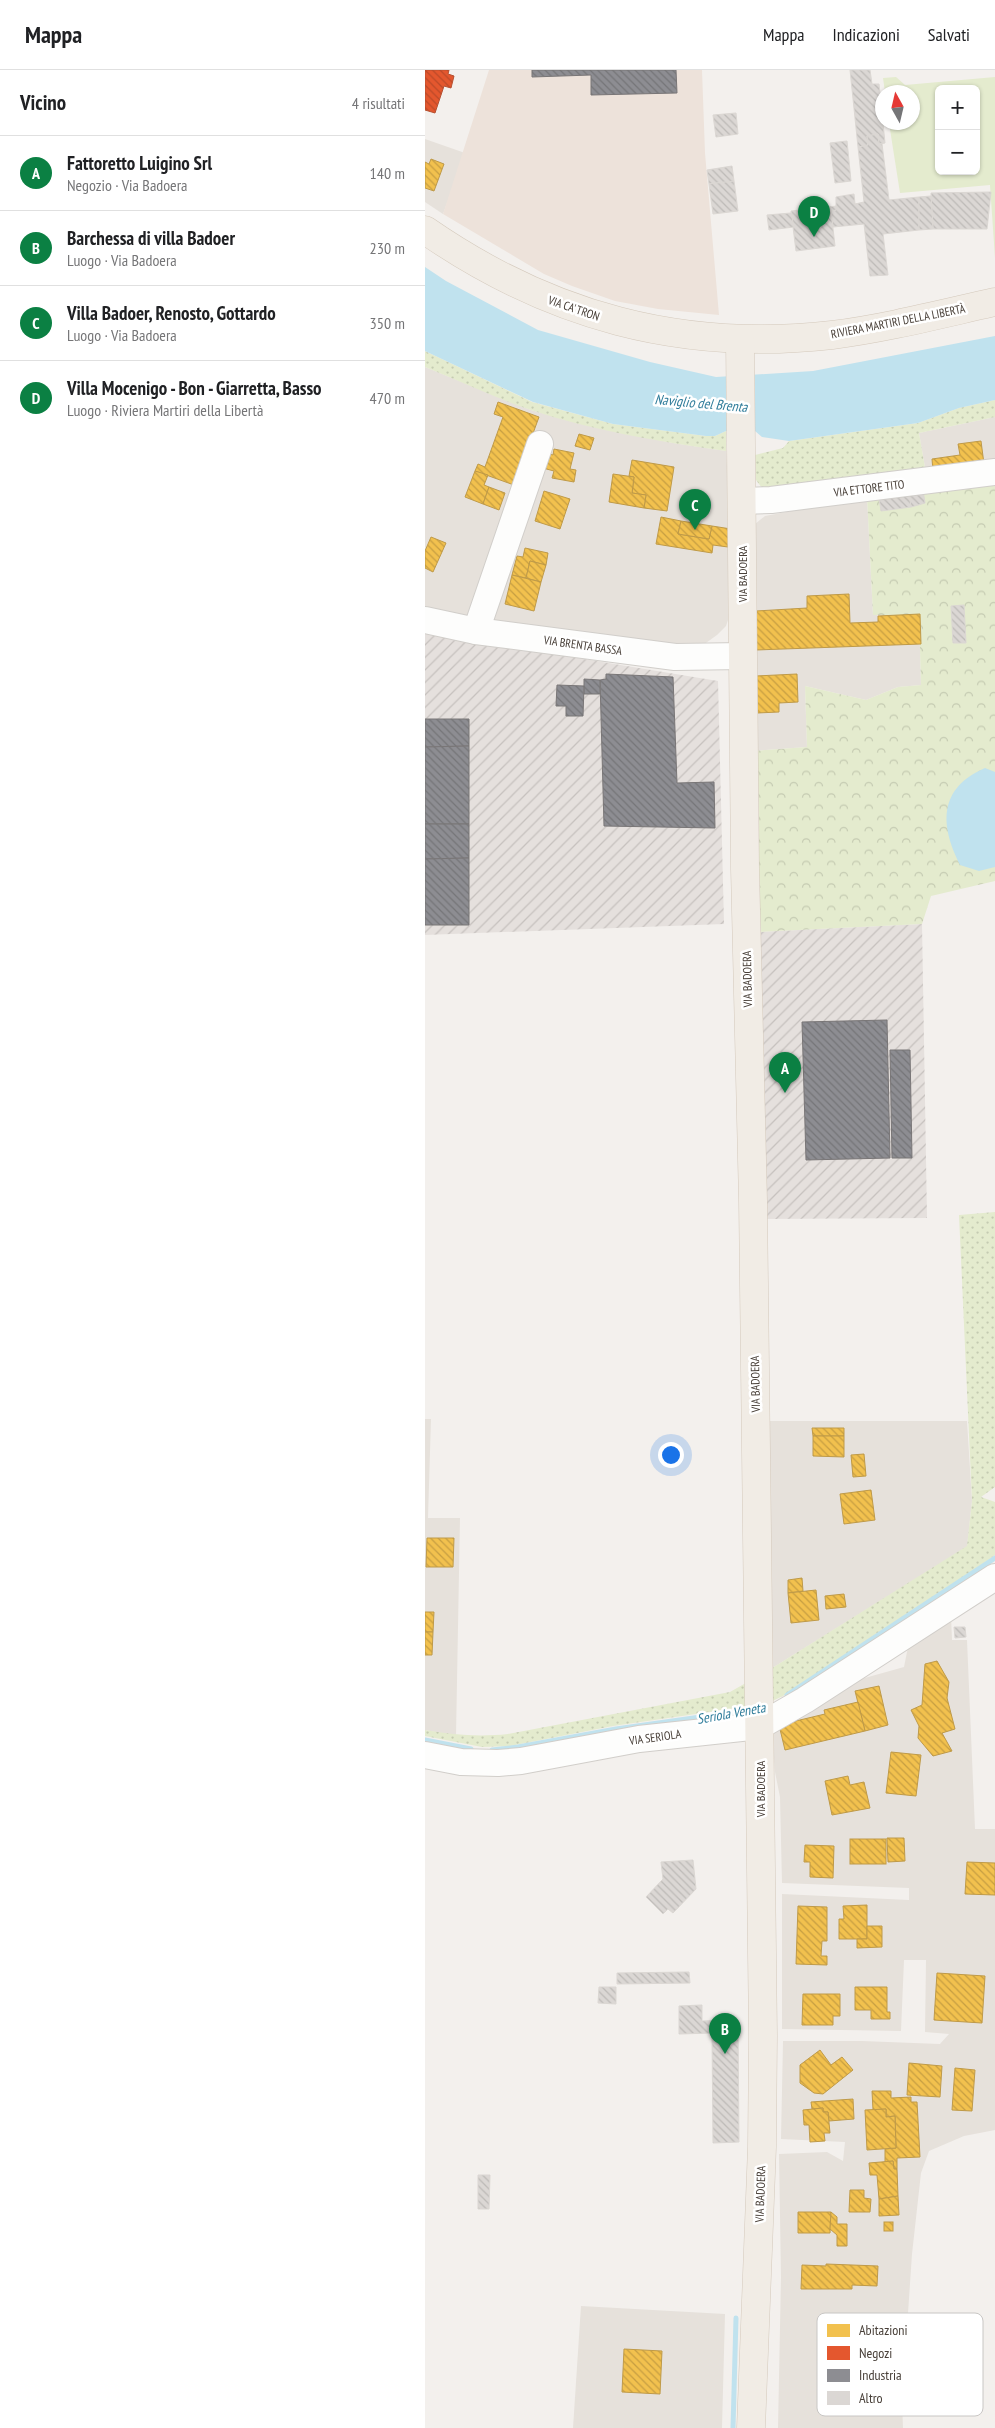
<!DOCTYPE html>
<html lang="it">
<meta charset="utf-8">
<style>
:root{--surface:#fff;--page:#f6f6f6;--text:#202124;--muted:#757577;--line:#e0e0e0;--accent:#0b8043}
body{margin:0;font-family:"PT Sans Narrow",sans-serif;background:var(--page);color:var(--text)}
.controls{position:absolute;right:15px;top:15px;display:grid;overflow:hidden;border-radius:8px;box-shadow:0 1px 4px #0004}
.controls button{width:45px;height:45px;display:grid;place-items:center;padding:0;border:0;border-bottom:1px solid var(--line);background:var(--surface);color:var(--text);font:25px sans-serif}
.compass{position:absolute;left:450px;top:15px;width:45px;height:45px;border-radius:50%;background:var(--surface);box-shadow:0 1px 4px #0004;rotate:352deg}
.you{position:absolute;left:245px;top:1384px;width:18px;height:18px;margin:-12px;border:4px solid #fff;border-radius:50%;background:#1a73e8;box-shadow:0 0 0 8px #1a73e833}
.badge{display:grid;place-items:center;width:32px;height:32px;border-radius:50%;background:var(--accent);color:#fff;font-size:16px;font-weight:700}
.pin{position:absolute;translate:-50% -41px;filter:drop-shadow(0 1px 2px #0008)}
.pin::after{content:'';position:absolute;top:26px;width:18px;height:15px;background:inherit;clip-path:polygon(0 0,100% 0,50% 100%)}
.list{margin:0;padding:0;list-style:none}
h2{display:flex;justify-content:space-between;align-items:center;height:65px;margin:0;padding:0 20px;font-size:21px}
h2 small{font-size:16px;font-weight:400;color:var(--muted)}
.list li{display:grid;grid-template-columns:32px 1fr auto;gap:15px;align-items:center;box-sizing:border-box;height:75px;padding:0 20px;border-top:1px solid var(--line)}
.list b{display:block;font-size:19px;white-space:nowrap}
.list p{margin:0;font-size:16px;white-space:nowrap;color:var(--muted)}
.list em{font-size:16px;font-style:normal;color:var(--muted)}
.map{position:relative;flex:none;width:570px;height:2358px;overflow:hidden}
header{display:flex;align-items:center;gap:30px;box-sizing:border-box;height:70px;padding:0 25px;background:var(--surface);border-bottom:1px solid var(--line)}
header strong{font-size:24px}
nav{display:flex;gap:28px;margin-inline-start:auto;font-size:18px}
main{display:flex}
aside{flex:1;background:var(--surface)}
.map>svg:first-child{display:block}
</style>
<header>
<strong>Mappa</strong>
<nav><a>Mappa</a><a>Indicazioni</a><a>Salvati</a></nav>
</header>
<main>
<aside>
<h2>Vicino<small>4 risultati</small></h2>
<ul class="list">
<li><span class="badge">A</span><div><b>Fattoretto Luigino Srl</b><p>Negozio · Via Badoera</p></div><em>140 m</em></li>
<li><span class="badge">B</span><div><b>Barchessa di villa Badoer</b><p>Luogo · Via Badoera</p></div><em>230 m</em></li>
<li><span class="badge">C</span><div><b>Villa Badoer, Renosto, Gottardo</b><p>Luogo · Via Badoera</p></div><em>350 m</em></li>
<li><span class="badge">D</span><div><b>Villa Mocenigo - Bon - Giarretta, Basso</b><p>Luogo · Riviera Martiri della Libertà</p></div><em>470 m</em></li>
</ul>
</aside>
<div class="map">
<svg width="570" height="2358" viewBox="0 0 570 2358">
<defs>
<pattern id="industrial-furrows" width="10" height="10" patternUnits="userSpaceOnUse" patternTransform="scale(1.25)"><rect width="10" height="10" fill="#e5e0dd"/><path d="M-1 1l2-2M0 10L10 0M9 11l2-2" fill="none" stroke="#c6c1be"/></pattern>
<pattern id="grass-dots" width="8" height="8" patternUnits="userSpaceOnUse" patternTransform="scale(1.25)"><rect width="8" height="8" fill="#e4ebce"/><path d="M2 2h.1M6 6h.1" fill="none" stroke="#c5cbb2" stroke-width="1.8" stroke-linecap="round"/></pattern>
<pattern id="park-crowns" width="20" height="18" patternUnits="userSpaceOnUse" patternTransform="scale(1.25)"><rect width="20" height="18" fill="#e4ebce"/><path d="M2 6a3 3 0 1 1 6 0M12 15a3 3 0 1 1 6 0" fill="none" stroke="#c5cbb2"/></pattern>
<pattern id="homes-back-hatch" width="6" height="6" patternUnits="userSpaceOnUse" patternTransform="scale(1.25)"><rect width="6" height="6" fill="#f2c14e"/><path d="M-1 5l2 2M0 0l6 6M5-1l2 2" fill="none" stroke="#c69e42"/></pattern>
<pattern id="shops-back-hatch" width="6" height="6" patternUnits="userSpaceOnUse" patternTransform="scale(1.25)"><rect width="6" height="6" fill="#e4572e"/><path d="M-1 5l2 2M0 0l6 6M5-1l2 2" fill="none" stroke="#bb4928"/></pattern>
<pattern id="industry-back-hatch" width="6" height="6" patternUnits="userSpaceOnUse" patternTransform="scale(1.25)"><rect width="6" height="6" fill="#8d8d92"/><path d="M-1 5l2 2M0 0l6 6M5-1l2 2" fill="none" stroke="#757578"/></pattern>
<pattern id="building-back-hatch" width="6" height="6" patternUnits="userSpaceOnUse" patternTransform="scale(1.25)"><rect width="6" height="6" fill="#dbd7d4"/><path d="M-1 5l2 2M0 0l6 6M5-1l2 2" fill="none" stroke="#bdbab7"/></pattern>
</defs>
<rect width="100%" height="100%" fill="#f3f0ed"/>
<g fill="#e6e1db">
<path d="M0,69L40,83L18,144L0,132Z"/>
<path d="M0,297L106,340L161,355L248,373L301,381L306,457L305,544L301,556L292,565L278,575L248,579L48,547L0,537Z"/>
<path d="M570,347V393L501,403L494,363Z"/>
<path d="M442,427L448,545H494L496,615L473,617L441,630L380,616L382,677L328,681L332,643L330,454L340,446Z"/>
<path d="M0,1349H6L3,1448H35L31,1666L0,1660Z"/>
<path d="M339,1351H542L547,1431L542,1477L344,1600Z"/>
<path d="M526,1546L527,1570H542L550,1759H570V2060L539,2066L504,2081L496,2103L487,2184L477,2332L478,2358H353L356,2207L354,2084L402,2082L418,2091L420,2072L356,2069L358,1971H437L515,1974L524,1964L500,1962L501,1890H479L476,1961L357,1959V1824L484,1830V1818L357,1813L355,1727L350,1702L347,1662L429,1611L479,1597L484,1572Z"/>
<path d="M156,2236L300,2244L297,2358H148Z"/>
</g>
<path fill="#ede2da" d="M64,0H277L280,83L294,245L233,239L190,231L147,216L119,204L18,144Z"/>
<g fill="url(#industrial-furrows)">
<path d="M0,563L293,611L299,854L0,865Z"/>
<path d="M497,854L502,1148L337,1149L333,862Z"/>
</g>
<g fill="url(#grass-dots)">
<path d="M0,281L107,332L188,354L281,366H290L301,361V381C236,372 169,361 106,340C70,328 35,311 0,297Z"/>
<path d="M570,330V347L494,363L501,403L337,418L331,410L330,385L358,378L364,371L493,353L534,338Z"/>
<path d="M570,1142V1417L556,1427L570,1432V1485L498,1537L358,1626L343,1633L344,1600L542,1476L547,1431L534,1145Z"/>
<path d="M326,1610V1636L188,1656L85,1676L57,1677L0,1666V1660C29,1665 54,1667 83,1664L305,1622Z"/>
</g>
<path fill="url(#park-crowns)" d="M570,413V811L506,826L497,854L333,862L328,681L382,677L380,616L441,630L473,617L496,615L494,545H448L442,427Z"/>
<path fill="#e4ebce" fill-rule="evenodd" d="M471,7L480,15L570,7V188L565,115L475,123L464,53L488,52V22H460L458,8ZM514,19H551V101H514Z"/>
<g fill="#c0e2ee">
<path d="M0,197L21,211L113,260L225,292L291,307L388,301L570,266V330L534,338L493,353L364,371L337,367L330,361H301L290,366H281L188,354L108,332L0,281Z"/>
<path d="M560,698L570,702V797L554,801L535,795C514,754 514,718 560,698Z"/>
</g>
<g fill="url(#homes-back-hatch)" stroke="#bf9a48">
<path d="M6,89L19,94L9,121L0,118V92L4,94Z"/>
<path d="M73,332L114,347L89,415L50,401L53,394L60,397L78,347L69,344Z"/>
<path d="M154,364L169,368L165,380L150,376Z"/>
<path d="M556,371L559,394L508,401L507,389L535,385L533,374Z"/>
<path d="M129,379L149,383L145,399L151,400L149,412L127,408L129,401L114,397L117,382L128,385Z"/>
<path d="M207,390L249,397L242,441L219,438L221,425L207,423L209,407L204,406Z"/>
<path d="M50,401L63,405L59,415L64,417L58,434L40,427Z"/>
<path d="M188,404L209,407L207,423L221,425L219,438L184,432Z"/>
<path d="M64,417L80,423L74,440L58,434Z"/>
<path d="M119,421L145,429L135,459L110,451Z"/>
<path d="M236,447L256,451L253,464L284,469L287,456L306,459L303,477L288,475L287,483L231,474Z"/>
<path d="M256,451L287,456L284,469L253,464Z"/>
<path d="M6,467L21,473L8,502L0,498V481Z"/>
<path d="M100,478L123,483L121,495L105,491L101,508L87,505L92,486L98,487Z"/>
<path d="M105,491L121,495L116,512L101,508Z"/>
<path d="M87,505L116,512L109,541L80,534Z"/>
<path d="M424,524L425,553L453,552V546L495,544L496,574L331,580V541L382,538V526Z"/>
<path d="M372,604L373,632L354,633V642L332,643L331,606Z"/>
<path d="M387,1358H419V1366H388Z"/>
<path d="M388,1366H419V1387L388,1386Z"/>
<path d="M439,1384L441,1406L428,1407L426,1385Z"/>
<path d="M446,1420L450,1450L419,1454L415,1424Z"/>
<path d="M2,1468H29L28,1497H1Z"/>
<path d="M377,1508L378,1521L363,1523V1510Z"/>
<path d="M391,1520L394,1550L366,1553L363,1523Z"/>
<path d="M419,1524L421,1537L401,1539L400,1526Z"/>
<path d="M0,1542H9L8,1562H0Z"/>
<path d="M0,1562H8L7,1585H0Z"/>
<path d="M512,1591L524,1612L522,1628L530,1659L517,1663L527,1681L508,1686L493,1668L494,1656L486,1640L497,1635L500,1594Z"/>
<path d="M454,1616L463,1655L440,1661L430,1621Z"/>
<path d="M433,1632L440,1661L360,1680L354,1655L400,1644L399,1640Z"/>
<path d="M466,1682L496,1685L491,1726L461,1723Z"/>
<path d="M423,1706L425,1715L439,1712L445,1738L407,1745L400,1711Z"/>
<path d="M462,1768H479L480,1791L463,1792Z"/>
<rect x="425" y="1769" width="36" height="25"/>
<path d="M380,1775L409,1776L408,1808L385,1807V1792H379Z"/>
<path d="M542,1792L570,1793V1825L540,1824Z"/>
<path d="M442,1835V1869H414V1849H419L418,1836Z"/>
<path d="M373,1836L402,1837V1871H397L396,1886H402V1895L371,1894Z"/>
<path d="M442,1856H457V1877L432,1878V1869H442Z"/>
<path d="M512,1903L560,1906L557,1953L509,1950Z"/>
<path d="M430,1917H462V1942H465V1949H446V1940H430Z"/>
<path d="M378,1924H415V1946H408V1955H377Z"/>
<path d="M395,1980L406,1995L417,1987L428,2000L398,2024L389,2023L375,2013V1995Z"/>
<path d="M484,1993L517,1996L515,2027L482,2025Z"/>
<path d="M530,1998L550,2000L547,2041L527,2040Z"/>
<path d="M447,2021H466V2028L486,2027V2032H492L495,2087L472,2088V2099H469L468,2091L460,2092V2079L471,2078L470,2046L461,2047V2039L448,2040Z"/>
<path d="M428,2029L429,2049L404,2051L403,2042H398V2038L387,2039L386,2032Z"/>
<path d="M398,2038V2042H403L405,2063H399L400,2071L385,2072L384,2055H379L378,2040Z"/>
<path d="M461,2039V2047L470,2046L471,2078L442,2080L440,2040Z"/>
<path d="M468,2091L469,2099H472L473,2126L454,2129L452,2105H445L444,2093Z"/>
<path d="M425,2120H439V2128L446,2129L445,2142H424Z"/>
<path d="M473,2126L474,2145L454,2146V2129Z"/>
<path d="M373,2142H406L405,2163H373Z"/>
<path d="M406,2142L412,2147V2154H422V2176H412V2165L405,2159Z"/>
<rect x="459" y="2152" width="9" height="9"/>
<path d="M401,2194L453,2196L452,2216L427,2215V2219H376L377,2195L401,2196Z"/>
<path d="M199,2279L237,2281L235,2324L197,2322Z"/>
</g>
<path fill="url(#shops-back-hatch)" stroke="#b65031" d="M0,0H24L23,4L29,6L26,18L19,16L10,43L0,40Z"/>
<g fill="url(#industry-back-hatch)" stroke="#797677">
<path d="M107,0H251L252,23L166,25V5L107,7Z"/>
<path d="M181,604L248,607L252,713L289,712L290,758L179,756L175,610L181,609Z"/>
<path d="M159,609L175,610V624H159Z"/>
<path d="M132,615L159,616L158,646H141V636H131Z"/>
<path d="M0,649H44V676L0,677Z"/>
<path d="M44,676V754H0V677Z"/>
<path d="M0,754H44V788L0,789Z"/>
<path d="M44,788V855H0V789Z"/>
<path d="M462,950L465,1088L381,1090L377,952Z"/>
<path d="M465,980H485L487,1088H467Z"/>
</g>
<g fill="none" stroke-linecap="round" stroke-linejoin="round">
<g stroke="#c0e2ee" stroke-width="5">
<path d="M362,1625L570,1488"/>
<path d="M0,1670L46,1679"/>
<path d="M67,1680L93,1677L191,1659L325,1640"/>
<path d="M308,2358L311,2248"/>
</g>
</g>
<g fill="url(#building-back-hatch)" stroke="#dbd7d3">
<path d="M425,0H445L447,14H454L460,73L454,74L453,64L442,66L443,75L433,77Z"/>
<path d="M311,43L313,64L291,67L288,45Z"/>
<path d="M453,64L454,74H457L464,130L494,127V160L458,164L463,205L445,206L439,154L408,157L406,141L411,140V127L429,124L430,134L439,132L433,77L443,75L442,66Z"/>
<path d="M422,71L426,111L410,113L405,73Z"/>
<path d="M307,96L309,111L284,114L282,100Z"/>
<path d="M309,111L313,141L288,144L284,114Z"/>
<path d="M566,122L562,159H508L506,123Z"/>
<path d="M506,126L508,159L494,160V127Z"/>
<path d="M412,136L411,140L406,141L410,176L371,181L366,141Z"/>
<path d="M366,143L369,157L344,160L342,145Z"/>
<path d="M498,420L500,433L486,437L484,424Z"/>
<path d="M484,424L486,437L456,441L454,428Z"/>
<path d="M539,535L541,573H528L526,536Z"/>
<path d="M529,1557H540L541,1567L530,1568Z"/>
<path d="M268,1790L271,1819L248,1843L243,1839L238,1844L221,1827L238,1809L236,1792Z"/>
<path d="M264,1902L265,1913L192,1914V1903Z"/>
<path d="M174,1917H191V1934L173,1933Z"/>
<path d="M277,1935V1951L313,1950L314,2072L288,2073L287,1963L254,1964V1936Z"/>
<path d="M53,2105H65L64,2139H53Z"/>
</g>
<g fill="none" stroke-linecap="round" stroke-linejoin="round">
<defs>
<g id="minor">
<path d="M317,431L346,430L570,402"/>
<path d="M0,550L51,561L250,587L318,586"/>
<path d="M51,561L115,374"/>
<path d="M0,1685L36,1692L73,1693L96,1691L214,1669L335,1656L380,1630L570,1507"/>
</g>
<g id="major">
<path d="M0,160C124,246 256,282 407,265C462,258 516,244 570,232"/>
<path d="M315,270L320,799L328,1131L338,1966L337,2077L326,2358"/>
</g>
</defs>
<use href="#minor" stroke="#d1ceca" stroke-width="28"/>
<use href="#major" stroke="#d4c9bc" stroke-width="29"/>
<use href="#minor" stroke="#fdfdfc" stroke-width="26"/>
<use href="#major" stroke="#f1ece5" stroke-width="28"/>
</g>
<g text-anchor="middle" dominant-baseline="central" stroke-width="5" stroke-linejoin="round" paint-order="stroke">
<g font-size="12" fill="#494039" stroke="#fff">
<text transform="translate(149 238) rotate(19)">VIA CA' TRON</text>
<text transform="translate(473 251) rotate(-11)">RIVIERA MARTIRI DELLA LIBERTÀ</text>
<text transform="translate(444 418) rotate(-7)">VIA ETTORE TITO</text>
<text transform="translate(317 504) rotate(-90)">VIA BADOERA</text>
<text transform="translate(158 575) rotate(8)">VIA BRENTA BASSA</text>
<text transform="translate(322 909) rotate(-91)">VIA BADOERA</text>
<text transform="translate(330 1314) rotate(-91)">VIA BADOERA</text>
<text transform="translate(230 1667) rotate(-8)">VIA SERIOLA</text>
<text transform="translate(335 1719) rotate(-90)">VIA BADOERA</text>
<text transform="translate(335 2124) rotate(-88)">VIA BADOERA</text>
</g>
<g font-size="14" font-style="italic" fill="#2f7c9a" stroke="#fff">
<text transform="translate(276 333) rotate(5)">Naviglio del Brenta</text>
<text transform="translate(306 1643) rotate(-10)">Seriola Veneta</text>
</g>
</g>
<rect x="392" y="2243" width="166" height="103" rx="8" fill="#fff" stroke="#c8c6c4" stroke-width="1"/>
<rect x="402" y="2254" width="23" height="13" fill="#f2c14e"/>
<rect x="402" y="2276" width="23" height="14" fill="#e4572e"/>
<rect x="402" y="2299" width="23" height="13" fill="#8d8d92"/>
<rect x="402" y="2321" width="23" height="14" fill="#dbd7d4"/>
<g font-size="14" fill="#494039">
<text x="434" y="2265">Abitazioni</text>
<text x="434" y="2288">Negozi</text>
<text x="434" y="2310">Industria</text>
<text x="434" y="2333">Altro</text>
</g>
</svg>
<div class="controls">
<button>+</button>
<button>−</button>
</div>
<svg class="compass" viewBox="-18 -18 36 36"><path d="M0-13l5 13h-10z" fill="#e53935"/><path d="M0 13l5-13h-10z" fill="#757577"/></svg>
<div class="you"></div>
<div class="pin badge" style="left:360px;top:1023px">A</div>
<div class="pin badge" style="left:300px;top:1984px">B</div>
<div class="pin badge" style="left:270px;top:460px">C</div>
<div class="pin badge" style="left:389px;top:167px">D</div>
</div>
</main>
